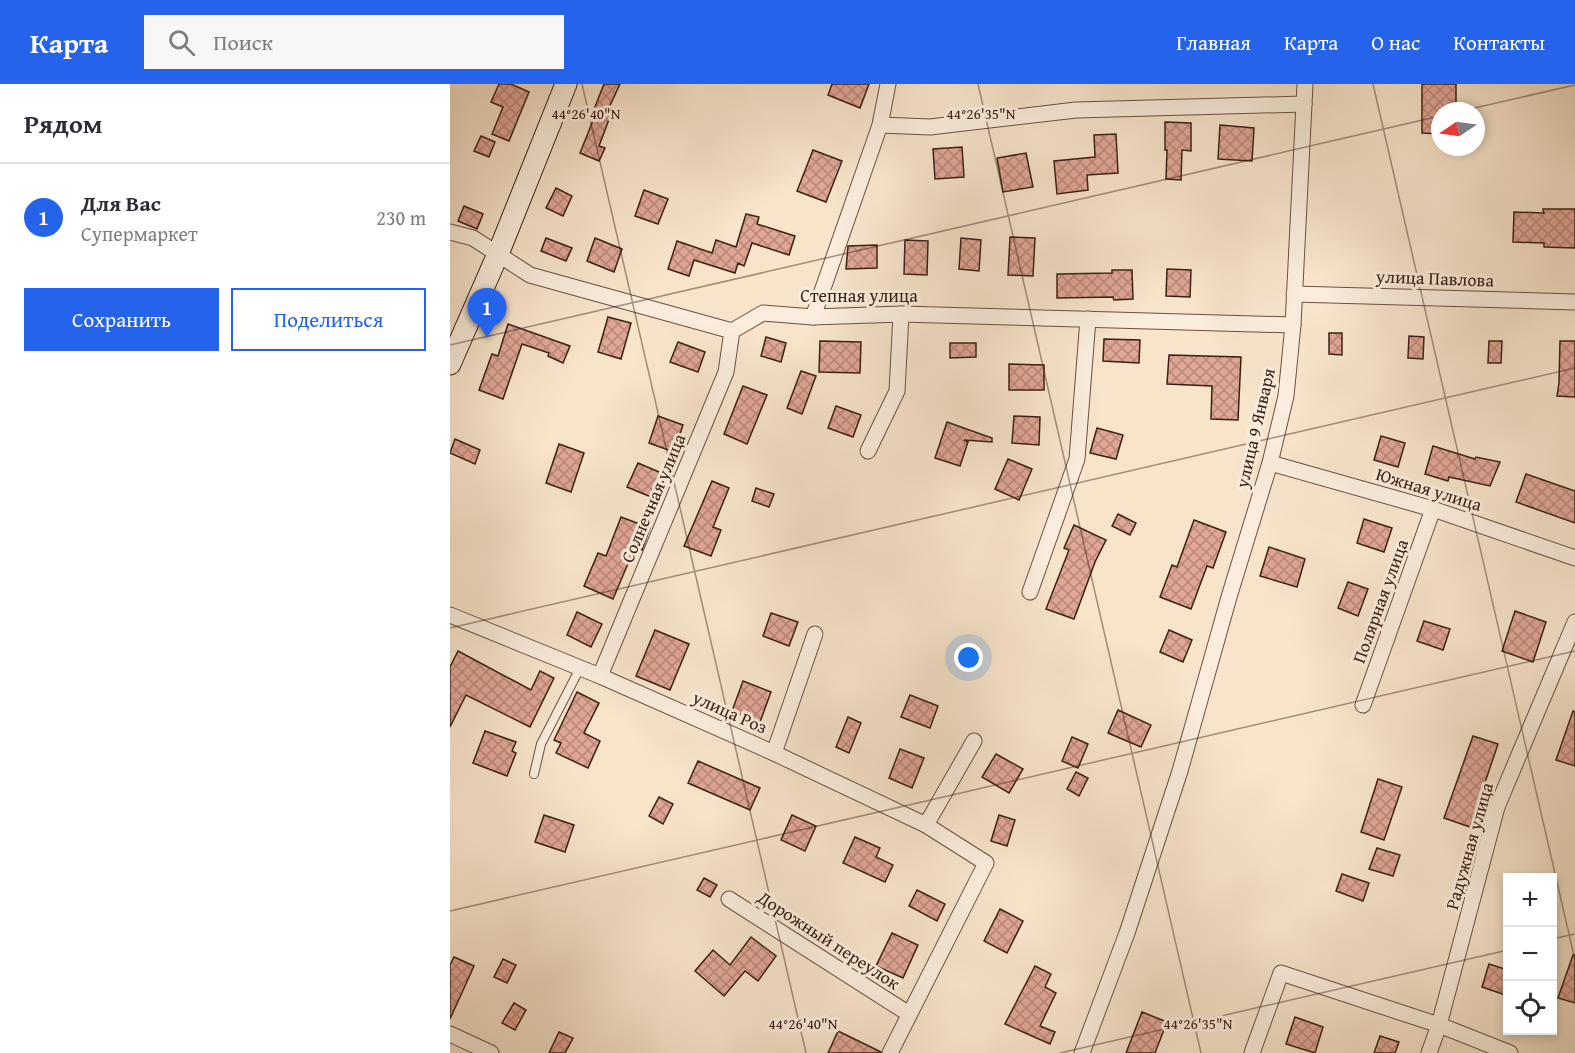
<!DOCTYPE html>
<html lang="ru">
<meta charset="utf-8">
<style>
:root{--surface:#fff;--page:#f7f7f7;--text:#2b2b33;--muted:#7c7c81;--line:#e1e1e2;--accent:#2563eb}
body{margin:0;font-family:"Gentium Book Plus",serif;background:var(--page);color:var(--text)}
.controls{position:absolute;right:18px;bottom:18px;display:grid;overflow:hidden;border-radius:0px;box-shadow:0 3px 9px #0003}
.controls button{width:54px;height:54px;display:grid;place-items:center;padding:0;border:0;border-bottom:2px solid var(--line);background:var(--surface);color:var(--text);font:30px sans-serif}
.compass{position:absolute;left:981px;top:18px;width:54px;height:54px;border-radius:50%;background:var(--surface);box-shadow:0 3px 9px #0003;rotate:257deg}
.you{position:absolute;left:519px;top:574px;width:21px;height:21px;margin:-15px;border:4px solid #fff;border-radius:50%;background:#1a73e8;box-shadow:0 0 0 9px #1a73e833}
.badge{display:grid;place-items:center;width:39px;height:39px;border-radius:50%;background:var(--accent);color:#fff;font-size:20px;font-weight:700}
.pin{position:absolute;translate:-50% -50px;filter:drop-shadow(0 2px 3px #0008)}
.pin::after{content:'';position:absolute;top:32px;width:21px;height:18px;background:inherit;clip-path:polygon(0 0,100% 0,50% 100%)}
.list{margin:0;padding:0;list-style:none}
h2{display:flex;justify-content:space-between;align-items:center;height:78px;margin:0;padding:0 24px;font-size:26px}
h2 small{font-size:20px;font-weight:400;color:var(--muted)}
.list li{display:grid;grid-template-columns:39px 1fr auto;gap:18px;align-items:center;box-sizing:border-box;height:108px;padding:0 24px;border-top:2px solid var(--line)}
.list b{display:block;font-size:22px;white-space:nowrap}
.list p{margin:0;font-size:20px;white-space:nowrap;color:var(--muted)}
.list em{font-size:20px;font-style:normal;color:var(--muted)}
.actions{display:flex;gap:12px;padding:18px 24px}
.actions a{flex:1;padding:14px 0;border:2px solid var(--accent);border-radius:0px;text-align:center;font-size:21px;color:var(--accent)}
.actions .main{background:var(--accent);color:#fff}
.icon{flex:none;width:33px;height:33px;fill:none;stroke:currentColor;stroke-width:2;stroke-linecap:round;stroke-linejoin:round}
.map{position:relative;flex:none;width:1125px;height:969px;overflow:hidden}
header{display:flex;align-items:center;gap:36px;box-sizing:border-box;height:84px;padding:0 30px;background:var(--accent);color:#fff}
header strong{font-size:28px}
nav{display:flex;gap:33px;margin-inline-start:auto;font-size:21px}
.search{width:420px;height:54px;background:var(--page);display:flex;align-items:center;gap:15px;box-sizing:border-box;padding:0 21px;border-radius:0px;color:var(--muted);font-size:22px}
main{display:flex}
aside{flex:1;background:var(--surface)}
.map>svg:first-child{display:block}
</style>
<header>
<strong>Карта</strong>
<div class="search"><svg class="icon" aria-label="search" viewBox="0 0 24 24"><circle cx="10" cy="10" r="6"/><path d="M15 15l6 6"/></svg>Поиск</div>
<nav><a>Главная</a><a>Карта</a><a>О нас</a><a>Контакты</a></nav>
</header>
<main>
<aside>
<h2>Рядом<small></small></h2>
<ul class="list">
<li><span class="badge">1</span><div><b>Для Вас</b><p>Супермаркет</p></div><em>230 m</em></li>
</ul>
<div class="actions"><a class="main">Сохранить</a><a>Поделиться</a></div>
</aside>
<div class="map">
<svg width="1125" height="969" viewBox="0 0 1125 969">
<defs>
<pattern id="building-cross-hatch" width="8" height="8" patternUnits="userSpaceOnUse" patternTransform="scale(1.5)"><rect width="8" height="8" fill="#dfa595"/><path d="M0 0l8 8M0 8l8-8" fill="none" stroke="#b68678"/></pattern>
</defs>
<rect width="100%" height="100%" fill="#f7e4cb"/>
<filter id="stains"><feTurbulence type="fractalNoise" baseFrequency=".00333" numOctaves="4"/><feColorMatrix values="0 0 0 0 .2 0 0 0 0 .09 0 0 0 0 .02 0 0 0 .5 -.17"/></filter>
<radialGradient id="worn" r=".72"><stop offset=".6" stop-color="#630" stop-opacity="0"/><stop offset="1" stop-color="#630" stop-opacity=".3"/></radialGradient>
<g fill="url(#building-cross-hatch)" stroke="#3c2015" stroke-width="1.5">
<path d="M49,0H61L79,8L59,57L42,50L53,23L41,18Z"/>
<path d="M154,0H170L157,28L161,30L149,62L155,64L149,77L130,69L144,34L141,33Z"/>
<path d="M382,0H419L410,24L378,11Z"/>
<path d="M972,0H1006V27H990V50L972,49Z"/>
<path d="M715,38L741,39V67L732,66L731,96L716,95L717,66H715Z"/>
<path d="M770,41L804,44L802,77L768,75Z"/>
<path d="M666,50L668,89L637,91L638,106L607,110L604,77L645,73L644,51Z"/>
<path d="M31,52L45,58L39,73L24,67Z"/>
<path d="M512,63L514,93L485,95L483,65Z"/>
<path d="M363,66L392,77L376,118L347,107Z"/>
<path d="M576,69L583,103L553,108L547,74Z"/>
<path d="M106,104L122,112L113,132L96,124Z"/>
<path d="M194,106L218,115L208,140L185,132Z"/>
<path d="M14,122L33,130L27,145L8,137Z"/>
<path d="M1093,125H1125V164L1094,163V159L1063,158L1064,128L1094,129Z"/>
<path d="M296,130L309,133L307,140L345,152L339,171L302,159L294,182L288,179L285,189L244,176L239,192L218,185L227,157L262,169L266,156L286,163Z"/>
<path d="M560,153L585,154L583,192L558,191Z"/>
<path d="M96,154L122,164L116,177L91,167Z"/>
<path d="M145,154L172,165L164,188L137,177Z"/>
<path d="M511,154L531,156L529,187L509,185Z"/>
<path d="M455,156L478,157L477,191L454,190Z"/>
<path d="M427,161V184L396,185L398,162Z"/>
<path d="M717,185L741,186L740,213L716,212Z"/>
<path d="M662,186H682L683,215L664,216L663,213L607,214V190L662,189Z"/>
<path d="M158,233L181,239L171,275L148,268Z"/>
<path d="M58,240L120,262L113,279L98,272L99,269L72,260L53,315L29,306L42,270L48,272Z"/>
<path d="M879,249H892V271L879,270Z"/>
<path d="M959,252L974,253L973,275L958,274Z"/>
<path d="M316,253L336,259L331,278L311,272Z"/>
<path d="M654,255L690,256L689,279L653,277Z"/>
<path d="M370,257L411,258L410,289L369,288Z"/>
<path d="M1039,257H1052L1051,279H1038Z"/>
<path d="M1110,257H1125V313L1107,312L1109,299Z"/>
<path d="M228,258L255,268L248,288L220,278Z"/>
<path d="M500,259H526V273L500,274Z"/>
<path d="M719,271L791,273L788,336L761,335L762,302L717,300Z"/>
<path d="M559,280L594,281V306H559Z"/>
<path d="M351,287L366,292L352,330L337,324Z"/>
<path d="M293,302L317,311L297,360L274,350Z"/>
<path d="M386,322L411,331L403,353L378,344Z"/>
<path d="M208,332L233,341L224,368L199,359Z"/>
<path d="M564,332L590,333L589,361L562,359Z"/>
<path d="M497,338L542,354V358L514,356L518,358L510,382L485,374Z"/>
<path d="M647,344L673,351L666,375L640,369Z"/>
<path d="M931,352L955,359L948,383L924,376Z"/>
<path d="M5,355L30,366L25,380L0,369Z"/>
<path d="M109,360L134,369L121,408L96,399Z"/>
<path d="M983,362L1025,375L1026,373L1050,378L1040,402L999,393L998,397L975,390Z"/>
<path d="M558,375L582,385L569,416L545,405Z"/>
<path d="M188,379L216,391L206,415L177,403Z"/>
<path d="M1076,390L1125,407V439L1066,418Z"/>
<path d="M262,397L279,404L263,443L271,446L261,472L234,462Z"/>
<path d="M306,404L324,410L319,423L302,417Z"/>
<path d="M668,430L686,439L680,451L662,442Z"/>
<path d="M171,433L200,444L192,466L185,463L163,515L134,502L148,469L156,472Z"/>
<path d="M914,435L942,444L934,468L907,459Z"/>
<path d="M744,436L776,448L763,484L757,482L741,525L710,513L722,481L727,483Z"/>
<path d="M624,441L656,456L645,478L624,535L596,525L619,466L614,464Z"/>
<path d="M819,463L855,475L847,503L810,492Z"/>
<path d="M898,498L918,505L908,532L888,524Z"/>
<path d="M1065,527L1096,538L1083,578L1052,567Z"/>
<path d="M127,528L152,540L141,563L117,551Z"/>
<path d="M321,529L348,538L339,562L313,552Z"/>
<path d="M974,537L1000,545L993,566L967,557Z"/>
<path d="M205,546L239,560L220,606L186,592Z"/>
<path d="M719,546L742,556L733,578L710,568Z"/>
<path d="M8,567L81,606L90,587L104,594L80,643L16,611L0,643V583Z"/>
<path d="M293,597L321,608L310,638L282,627Z"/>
<path d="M127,608L149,619L134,649L150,657L138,684L106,669L111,659L104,656Z"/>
<path d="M460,611L488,622L480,644L451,633Z"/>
<path d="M668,626L701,641L691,663L658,649Z"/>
<path d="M1123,627L1125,628V682L1106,676Z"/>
<path d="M398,633L411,639L399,669L386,663Z"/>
<path d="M35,647L66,658L62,667L66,669L57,692L23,679Z"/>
<path d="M1023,652L1048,660L1020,743L994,734Z"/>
<path d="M622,653L638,660L628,684L612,677Z"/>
<path d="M450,665L474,674L462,704L439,694Z"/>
<path d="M546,670L573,685L559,709L532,693Z"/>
<path d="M248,677L310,704L300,726L238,699Z"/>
<path d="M626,688L638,694L629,712L617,705Z"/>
<path d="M928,695L952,703L934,756L911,748Z"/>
<path d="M209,713L223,720L213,740L199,732Z"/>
<path d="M94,731L124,741L115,768L85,758Z"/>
<path d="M342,731L366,742L355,767L331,756Z"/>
<path d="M549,731L565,736L557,762L541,757Z"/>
<path d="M405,753L430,764L426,773L443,781L435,798L393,779Z"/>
<path d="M927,764L950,771L943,792L919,785Z"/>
<path d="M892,790L919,799L913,817L886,807Z"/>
<path d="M254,794L267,801L260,813L247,806Z"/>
<path d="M467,806L495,820L487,837L459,822Z"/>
<path d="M550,825L573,837L557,869L534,857Z"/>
<path d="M442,849L468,861L453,894L426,882Z"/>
<path d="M301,853L326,872L308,897L295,887L274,912L245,887L263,866L280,881Z"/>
<path d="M1123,871H1125V919L1108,914Z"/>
<path d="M4,873L24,882L0,935V881Z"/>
<path d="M53,875L66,881L57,899L44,893Z"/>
<path d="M1039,880L1058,886V912L1032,903Z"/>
<path d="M585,882L601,890L595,903L606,909L590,942L605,948L600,960L555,940Z"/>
<path d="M64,919L76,926L65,946L52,939Z"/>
<path d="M692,928L717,938L705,969H676Z"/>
<path d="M845,933L873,943L865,969L836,960Z"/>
<path d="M388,947L431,968L430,969H378Z"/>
<path d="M109,948L123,954L115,969H99Z"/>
<path d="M930,952L949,958L945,969H924Z"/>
</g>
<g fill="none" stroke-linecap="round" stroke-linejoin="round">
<defs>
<path id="service" d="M84,690L91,660L130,584"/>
<g id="minor">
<path d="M430,41L480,43L626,26L854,20"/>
<path d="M0,148L23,154L80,191L282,247L313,229L363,233L451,230L843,241"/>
<path d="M844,210L1125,218"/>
<path d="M363,233L430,41L438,0"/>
<path d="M418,367L447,307L451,230"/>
<path d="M820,379L983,425L1125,474"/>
<path d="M580,508L627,375L638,235"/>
<path d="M0,531L150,592L324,669L476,741L536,779L440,969"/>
<path d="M150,592L276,288L282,247"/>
<path d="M913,621L983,425"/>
<path d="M324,669L365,550"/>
<path d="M476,741L524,657"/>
<path d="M279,815L459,930"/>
<path d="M0,950L41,969"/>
<path d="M632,969L677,849L730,687L779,513L820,379L836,312L843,241L855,0"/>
<path d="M802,969L831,889L989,941L1060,969"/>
<path d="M979,969L989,941L1047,723L1125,538"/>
</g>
<path id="secondary" d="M0,280L48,170L116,0"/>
</defs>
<use href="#service" stroke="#6b5142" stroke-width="10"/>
<use href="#minor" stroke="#6b5142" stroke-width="17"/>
<use href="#secondary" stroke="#3c2015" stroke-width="23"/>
<use href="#service" stroke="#faeddd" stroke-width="8"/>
<use href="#minor" stroke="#faeddd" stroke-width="15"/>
<use href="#secondary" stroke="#faeddd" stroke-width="21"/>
</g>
<path fill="none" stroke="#3c2015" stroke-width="1.5" stroke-opacity="0.45" d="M132,0L356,969M528,0L751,969M923,0L1125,876M1011,27L1125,1M0,261L990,32M0,544L1125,284M0,827L1125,567M1102,855L1125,850M610,969L1058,866"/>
<g text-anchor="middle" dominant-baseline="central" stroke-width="6" stroke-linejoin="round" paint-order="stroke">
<g font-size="18" fill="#3c2015" stroke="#faeddd">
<text transform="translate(985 194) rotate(2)">улица Павлова</text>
<text x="409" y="211">Степная улица</text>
<text transform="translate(805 344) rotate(-77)">улица 9 Января</text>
<text transform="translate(979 405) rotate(17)">Южная улица</text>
<text transform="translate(203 414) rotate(-67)">Солнечная улица</text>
<text transform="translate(930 517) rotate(-70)">Полярная улица</text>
<text transform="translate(280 628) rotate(24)">улица Роз</text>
<text transform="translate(1019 762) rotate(-74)">Радужная улица</text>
<text transform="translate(379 856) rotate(33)">Дорожный переулок</text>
</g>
</g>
<g font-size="15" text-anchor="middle" fill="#3c2015" stroke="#faeddd" stroke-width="6" stroke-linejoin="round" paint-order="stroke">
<text x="136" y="35">44°26'40"N</text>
<text x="531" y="35">44°26'35"N</text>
<text x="353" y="945">44°26'40"N</text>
<text x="748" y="945">44°26'35"N</text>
</g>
<rect width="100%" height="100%" filter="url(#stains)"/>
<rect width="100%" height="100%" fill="url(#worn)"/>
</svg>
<div class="controls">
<button>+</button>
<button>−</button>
<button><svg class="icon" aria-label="locate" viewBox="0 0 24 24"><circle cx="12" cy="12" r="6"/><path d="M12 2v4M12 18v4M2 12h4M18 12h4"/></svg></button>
</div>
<svg class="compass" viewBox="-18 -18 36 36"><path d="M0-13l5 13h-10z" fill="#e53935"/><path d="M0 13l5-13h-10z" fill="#7c7c81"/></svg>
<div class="you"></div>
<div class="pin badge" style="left:37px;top:254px">1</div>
</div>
</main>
